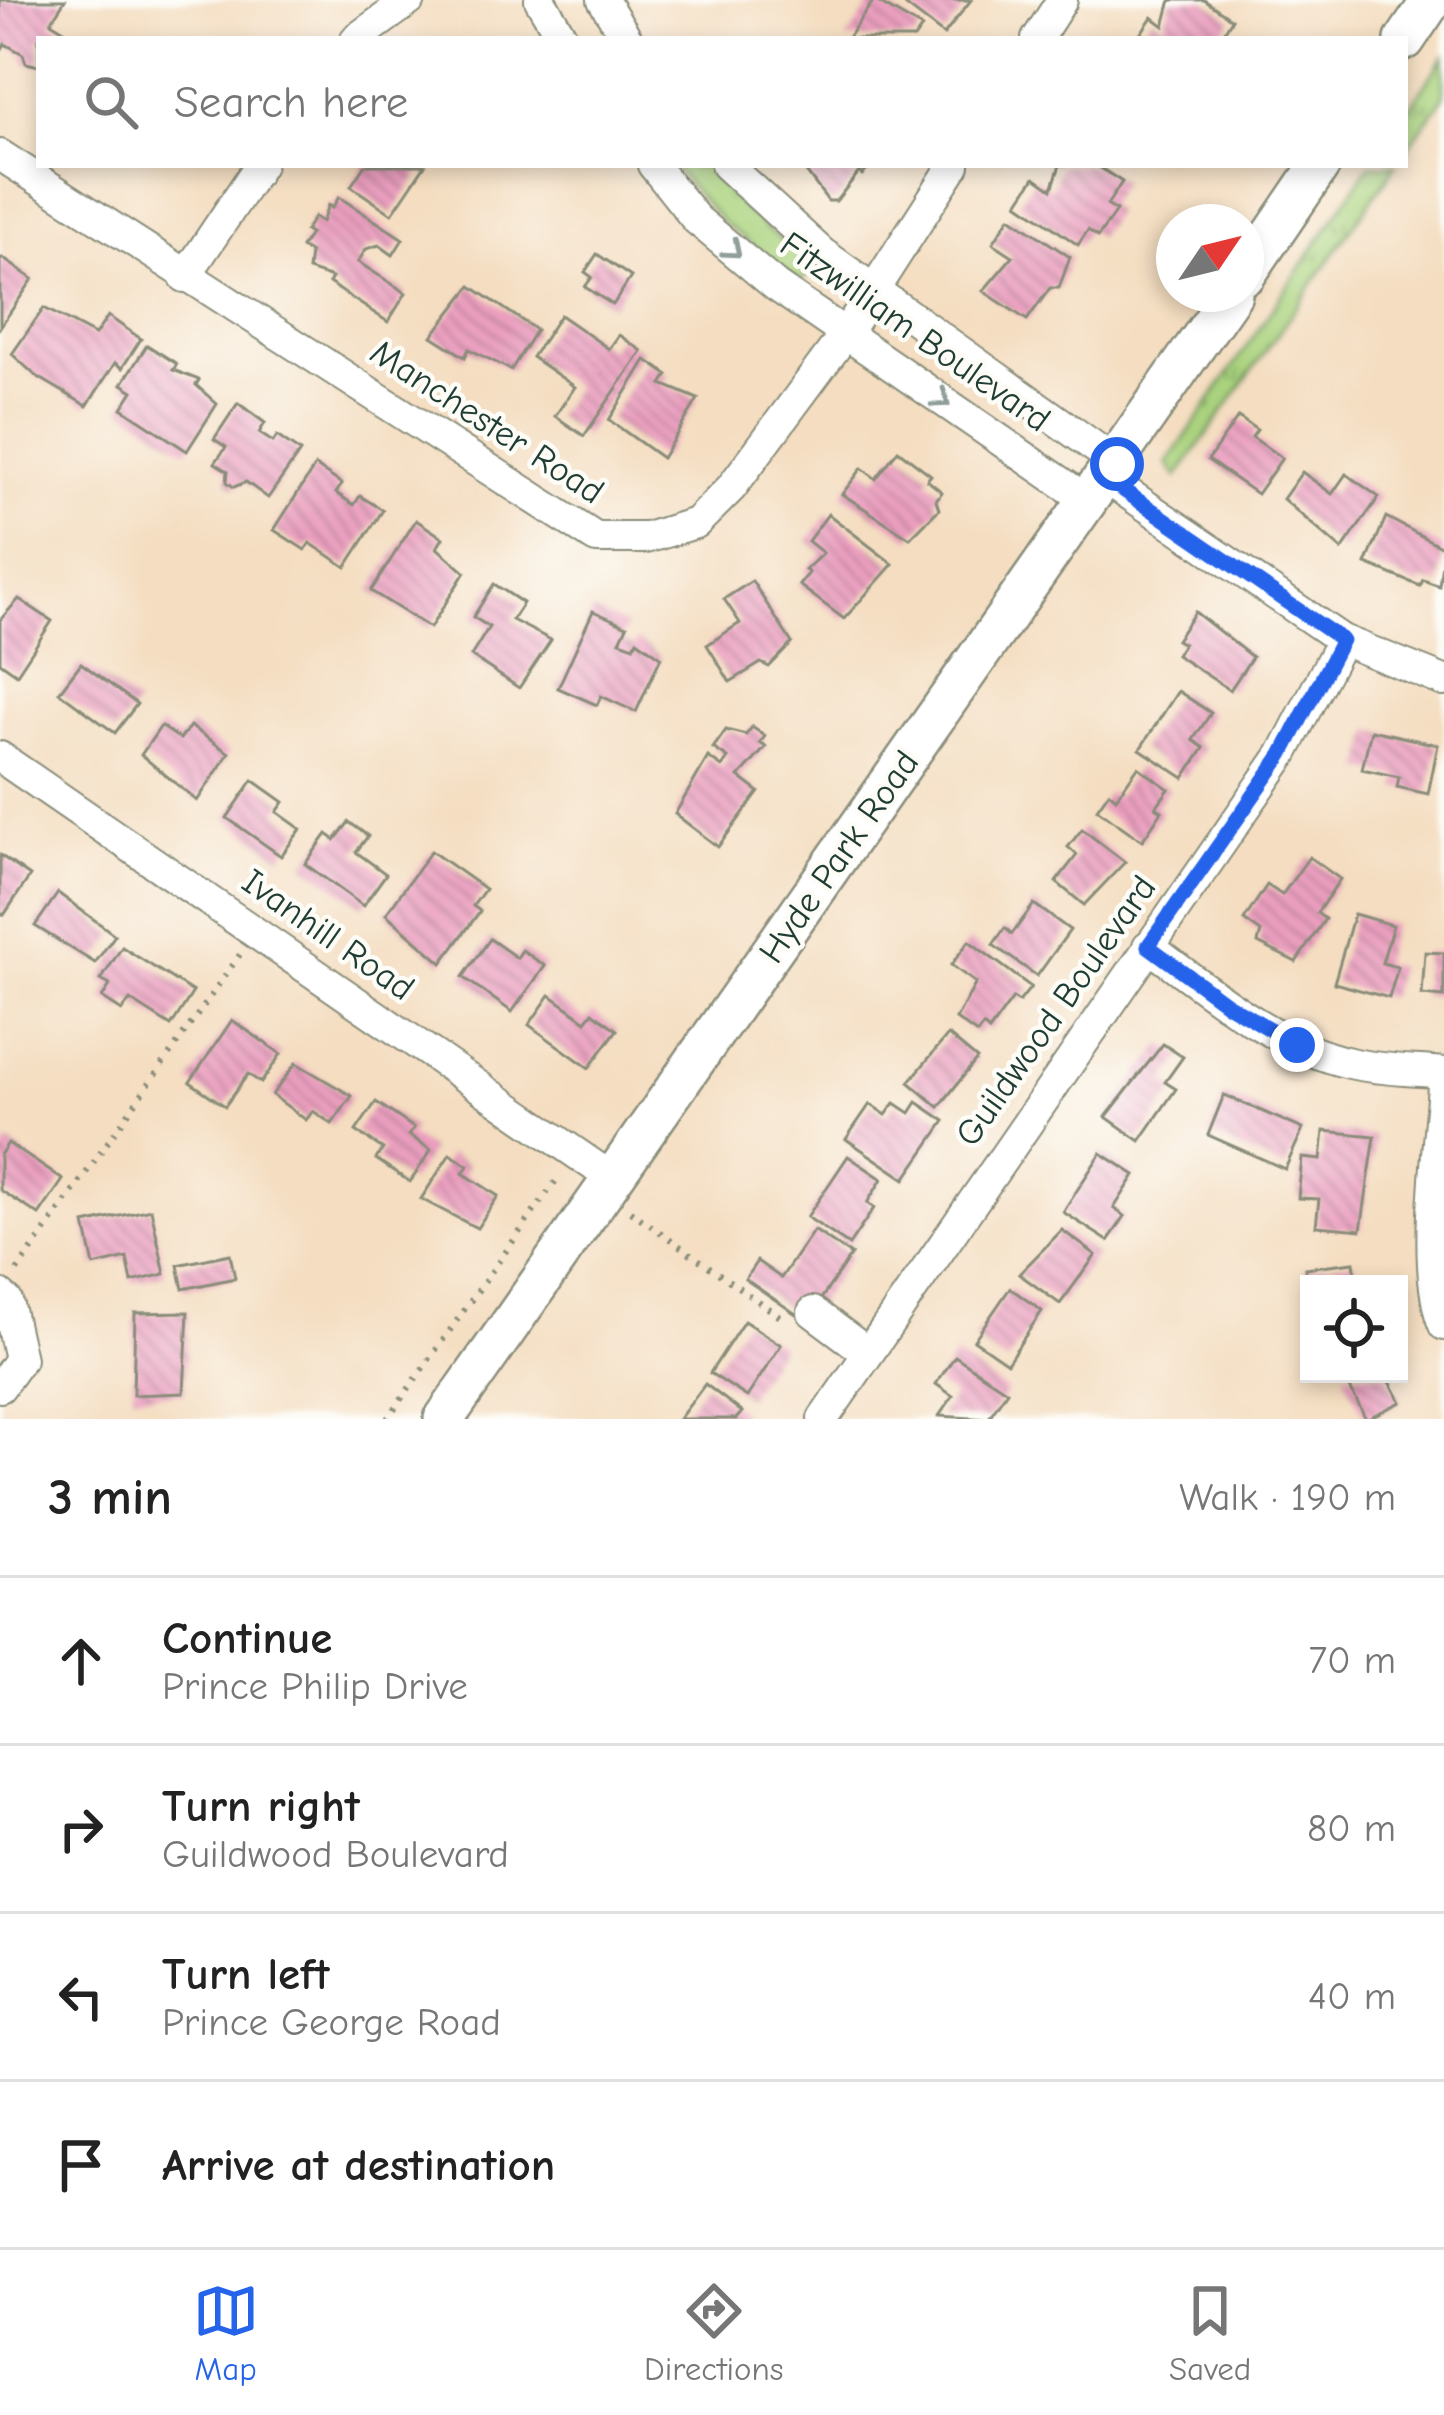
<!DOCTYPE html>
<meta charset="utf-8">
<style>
:root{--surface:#fff;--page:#f6f6f6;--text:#222;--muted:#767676;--line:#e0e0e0;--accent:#2563eb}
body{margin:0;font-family:"Comic Neue",sans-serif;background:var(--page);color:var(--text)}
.controls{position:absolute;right:36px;bottom:36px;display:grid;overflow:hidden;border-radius:0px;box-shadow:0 6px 18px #0003}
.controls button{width:108px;height:108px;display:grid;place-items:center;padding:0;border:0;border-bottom:3px solid var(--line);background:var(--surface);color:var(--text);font:60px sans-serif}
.compass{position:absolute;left:1156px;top:204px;width:108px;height:108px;border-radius:50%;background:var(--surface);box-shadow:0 6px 18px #0003;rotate:55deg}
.stop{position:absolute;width:36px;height:36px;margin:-27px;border:9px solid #2563eb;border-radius:50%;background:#fff}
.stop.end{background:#2563eb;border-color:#fff;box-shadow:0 3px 12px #0008}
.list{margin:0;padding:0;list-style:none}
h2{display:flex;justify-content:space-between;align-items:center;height:156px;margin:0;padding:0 48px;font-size:51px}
h2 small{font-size:39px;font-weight:400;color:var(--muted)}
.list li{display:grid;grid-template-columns:78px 1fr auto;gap:36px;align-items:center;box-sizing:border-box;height:168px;padding:0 48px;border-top:3px solid var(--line)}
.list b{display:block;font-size:45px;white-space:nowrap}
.list p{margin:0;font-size:39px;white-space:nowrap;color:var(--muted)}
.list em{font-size:39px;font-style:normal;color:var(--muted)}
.icon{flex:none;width:66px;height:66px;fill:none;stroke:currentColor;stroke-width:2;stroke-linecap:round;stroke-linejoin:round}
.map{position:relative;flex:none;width:1444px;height:1419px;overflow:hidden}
.search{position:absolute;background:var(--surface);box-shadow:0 6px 18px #0003;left:36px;right:36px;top:36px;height:132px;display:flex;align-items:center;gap:30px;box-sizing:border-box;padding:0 42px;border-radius:0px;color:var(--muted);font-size:45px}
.sheet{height:828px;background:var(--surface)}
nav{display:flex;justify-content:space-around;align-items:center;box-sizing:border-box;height:168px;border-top:3px solid var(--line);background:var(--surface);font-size:33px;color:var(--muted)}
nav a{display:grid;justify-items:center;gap:6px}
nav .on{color:var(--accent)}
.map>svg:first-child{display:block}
</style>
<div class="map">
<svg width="1444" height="1419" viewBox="0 0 1444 1419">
<defs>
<pattern id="grass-tufts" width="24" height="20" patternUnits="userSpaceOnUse" patternTransform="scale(3)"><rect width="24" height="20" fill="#aad37e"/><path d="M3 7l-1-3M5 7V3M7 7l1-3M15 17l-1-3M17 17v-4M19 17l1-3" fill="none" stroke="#8aac68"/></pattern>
<pattern id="building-back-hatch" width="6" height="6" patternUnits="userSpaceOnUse" patternTransform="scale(3)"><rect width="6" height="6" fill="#eb9fbf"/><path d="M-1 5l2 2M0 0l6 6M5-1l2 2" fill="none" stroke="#be839c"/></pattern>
</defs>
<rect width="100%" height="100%" fill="#fdfcf7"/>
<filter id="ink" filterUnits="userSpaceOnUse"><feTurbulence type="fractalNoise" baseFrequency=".00833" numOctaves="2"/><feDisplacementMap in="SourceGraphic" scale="24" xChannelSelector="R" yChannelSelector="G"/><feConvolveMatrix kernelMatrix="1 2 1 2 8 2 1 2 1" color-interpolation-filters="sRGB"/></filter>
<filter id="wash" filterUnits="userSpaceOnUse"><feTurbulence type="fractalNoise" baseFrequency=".004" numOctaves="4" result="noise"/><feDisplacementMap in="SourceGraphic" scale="48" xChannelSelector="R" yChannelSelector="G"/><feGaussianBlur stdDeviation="2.7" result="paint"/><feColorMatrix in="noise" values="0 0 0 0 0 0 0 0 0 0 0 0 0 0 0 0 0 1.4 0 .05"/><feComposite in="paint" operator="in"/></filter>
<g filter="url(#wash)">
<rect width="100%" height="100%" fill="#f4ddc0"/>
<g fill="url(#grass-tufts)" stroke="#648859" stroke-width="3">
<path d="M1444,57V96L1405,152V114Z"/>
<path d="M671,165H704L743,208L811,265V274L799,281L722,222Z"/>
<path d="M1370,165H1396L1177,477L1167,464Z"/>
</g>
<g id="blocks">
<g fill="url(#building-back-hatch)">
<path d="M0,0H65L51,22L64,30L58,39H39V66L26,63L23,54L5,44L0,52Z"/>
<path d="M874,0L922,28L914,39H847Z"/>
<path d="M910,0H971L944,35L906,6Z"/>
<path d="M1171,0H1204L1232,19L1224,32L1230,36L1137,39L1152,17L1164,26Z"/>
<path d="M365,165H425L392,214L351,186Z"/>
<path d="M801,165H873L862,175L859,172L836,201H828Z"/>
<path d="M1060,165H1096L1122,182L1107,205L1116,211L1098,237L1088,230L1078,245L1018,203L1035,177L1052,189Z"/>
<path d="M339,197L403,239L393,255L379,245L366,249L358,262L406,293L388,322L329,283L332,278L308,270L310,253L301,247L310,234L305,231L314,217L322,222L328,205L332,208Z"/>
<path d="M1010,217L1070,257L1059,288H1050L1027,320L983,291L1013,256L993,243Z"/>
<path d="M597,254L631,277L613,305L585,287L592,277L585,272Z"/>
<path d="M2,258L33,279L0,327V261Z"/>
<path d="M471,286L536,330L511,370L469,349L465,357L432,336Z"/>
<path d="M44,308L95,335L108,316L141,339L122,368L115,363L87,406L35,375L12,354Z"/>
<path d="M560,315L609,349L619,335L642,351L584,436L555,416L575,387L532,357Z"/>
<path d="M147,345L177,364L173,370L199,380L196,385L217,404L187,451L122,408L133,391L122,384Z"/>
<path d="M646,360L668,375L662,384L698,399L662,458L609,420Z"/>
<path d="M238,403L265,423L259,433L273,442L277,436L300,452L268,498L246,482L234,487L227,482L228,471L215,463L226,447L214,439Z"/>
<path d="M1238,417L1257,430L1252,437L1282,458L1257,494L1208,460Z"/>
<path d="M898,450L931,475L927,480L942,492L936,500L939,509L910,538L842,494L862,468L876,479Z"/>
<path d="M315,466L342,484L336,493L354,505L360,496L383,510L346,567L310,543L305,550L274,530Z"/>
<path d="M1302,472L1332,494L1346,474L1379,497L1342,550L1283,499Z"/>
<path d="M828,514L893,564L844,619L799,585L809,573L805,570L823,553L808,541Z"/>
<path d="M1386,517L1444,548L1439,586L1423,580L1420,586L1366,564Z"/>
<path d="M416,520L443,538L437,548L465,572L430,628L371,591Z"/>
<path d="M752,581L792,643L769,667L761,663L730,682L707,645L740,623L724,599Z"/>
<path d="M494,584L523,603L512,620L551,640L519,688L471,656L489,627L473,617Z"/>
<path d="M19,599L52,621L17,674L0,662V620Z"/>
<path d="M593,611L627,626L620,641L634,646L637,640L661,657L636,712L601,696L597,705L558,688Z"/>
<path d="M1195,612L1252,657L1230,690L1176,655L1183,644L1176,640Z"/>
<path d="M81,663L137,704L115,733L59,692Z"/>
<path d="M1178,691L1211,713L1193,740L1204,748L1184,778L1140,749Z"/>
<path d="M161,726L180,739L190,726L229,753L197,801L141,755Z"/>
<path d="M752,727L765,736L760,743L766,747L739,777L759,792L718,847L675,814L708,757L722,767L728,758L713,748L726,730L746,735Z"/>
<path d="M1371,730L1438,745L1428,794L1397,787L1399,777L1362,769Z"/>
<path d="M1138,767L1169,789L1156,807L1162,811L1142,841L1097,809L1109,792L1116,798Z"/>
<path d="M253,780L284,802L277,812L301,829L281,856L227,818Z"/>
<path d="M349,822L368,836L356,852L386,874L363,906L305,864L327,834L335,840Z"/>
<path d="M1082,829L1125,862L1084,905L1056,882L1077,855L1068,847Z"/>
<path d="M431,851L485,889L473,906L480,911L442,963L386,914Z"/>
<path d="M0,855L30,876L4,915L0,912Z"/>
<path d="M1309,857L1340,879L1317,913L1325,919L1296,962L1258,943L1261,932L1244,920L1267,885L1282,895Z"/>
<path d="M58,893L115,935L95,963L35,926Z"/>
<path d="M1034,904L1070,930L1037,976L993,945L1005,928L1012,934Z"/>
<path d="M1354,914L1393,925L1382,963L1398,967L1389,998L1334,983Z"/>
<path d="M490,939L517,958L522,950L545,966L512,1012L463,977Z"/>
<path d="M969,941L1031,987L1019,1002L1013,998L989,1031L983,1026L977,1034L956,1019L976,983L951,965Z"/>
<path d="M122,947L193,992L171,1026L130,1000L122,1011L102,998L110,985L101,980Z"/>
<path d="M1425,952L1444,953V997L1422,995Z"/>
<path d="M550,995L586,1021L593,1012L617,1030L589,1068L529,1025Z"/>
<path d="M232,1020L281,1054L261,1083L248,1074L225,1106L190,1082Z"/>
<path d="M948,1035L977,1059L939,1107L909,1082Z"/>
<path d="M1163,1044L1183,1057L1165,1082L1176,1089L1140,1141L1106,1117Z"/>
<path d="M296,1063L352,1096L332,1124L313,1111L306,1120L272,1095Z"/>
<path d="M1224,1095L1303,1129L1285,1169L1208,1135Z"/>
<path d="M376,1102L414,1128L409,1135L431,1150L410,1182L376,1159L383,1149L356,1131Z"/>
<path d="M917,1102L945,1121L905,1179L846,1139L870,1104L886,1115L895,1103L910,1113Z"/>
<path d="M1324,1131L1375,1136L1361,1230L1316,1226L1319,1199L1298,1198L1302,1158L1321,1160Z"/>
<path d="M8,1143L63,1180L39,1215L0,1190V1155Z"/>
<path d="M1101,1153L1135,1175L1114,1208L1125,1216L1108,1241L1063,1212Z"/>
<path d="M450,1154L468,1166L463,1173L498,1196L477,1228L421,1199Z"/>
<path d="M848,1156L882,1179L867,1203L874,1208L849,1245L807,1217Z"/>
<path d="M151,1209L165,1274L132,1282L127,1258L94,1266L85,1224Z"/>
<path d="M814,1230L851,1255L806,1321L745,1279L757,1261L781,1278Z"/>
<path d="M1062,1230L1096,1255L1060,1304L1019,1274Z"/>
<path d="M230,1254L235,1278L183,1289L178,1265Z"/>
<path d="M1354,1262L1357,1284H1307L1305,1268Z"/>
<path d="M1010,1288L1042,1311L1007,1363L974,1340Z"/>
<path d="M188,1312L184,1393L133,1395L135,1313Z"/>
<path d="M744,1321L781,1345L747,1397L710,1373Z"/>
<path d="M955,1356L1007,1391L988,1419L939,1416L953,1396L936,1384Z"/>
<path d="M1343,1374H1386L1401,1402L1366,1419Z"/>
<path d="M705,1384L742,1412L736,1419H679Z"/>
</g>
</g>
</g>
<g filter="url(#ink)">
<use href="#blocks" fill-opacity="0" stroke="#8a8d7a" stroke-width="3"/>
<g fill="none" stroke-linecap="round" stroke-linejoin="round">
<defs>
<g id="minor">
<path d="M540,0L563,39"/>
<path d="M603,0L627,39"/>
<path d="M356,39L410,0"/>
<path d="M1037,39L1062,0"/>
<path d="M0,155L596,538H646L696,523L731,488L846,333L954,165"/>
<path d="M653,165L696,219L776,286L1090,502"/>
<path d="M726,165L822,253L1117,463"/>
<path d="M185,277L260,165"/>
<path d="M1107,479L1342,640L1444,681"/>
<path d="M0,757L612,1178"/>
<path d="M1148,946C1209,991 1274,1046 1350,1063C1380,1070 1413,1070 1444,1073C1440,1137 1420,1269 1444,1325"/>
<path d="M0,1295L7,1301L20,1359L0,1387"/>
<path d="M813,1312L868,1353"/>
<path d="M823,1419L1282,755L1342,640"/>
</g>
<g id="major">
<path d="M1405,40L1432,0"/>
<path d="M1246,274L1320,165"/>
<path d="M444,1419L1232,294"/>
</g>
</defs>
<use href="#minor" stroke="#8a8d7a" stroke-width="34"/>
<use href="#major" stroke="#8a8d7a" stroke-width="44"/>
<g stroke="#8a8d7a" stroke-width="6" stroke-dasharray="3 9" stroke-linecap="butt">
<path d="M630,1211L786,1321"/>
<path d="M17,1271L241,953"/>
<path d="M387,1419L560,1175"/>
</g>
<use href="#minor" stroke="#fff" stroke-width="30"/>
<use href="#major" stroke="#fff" stroke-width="39"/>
</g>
<defs><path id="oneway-chevron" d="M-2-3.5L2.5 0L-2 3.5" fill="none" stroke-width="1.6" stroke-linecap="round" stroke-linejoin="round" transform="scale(3)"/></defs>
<g stroke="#8f9e9a">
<use href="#oneway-chevron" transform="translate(733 250) rotate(40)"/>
<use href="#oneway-chevron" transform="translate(942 400) rotate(35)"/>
</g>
</g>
<g fill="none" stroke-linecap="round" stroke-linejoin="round" filter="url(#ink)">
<path stroke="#2563eb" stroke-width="15" d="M1117,464L1107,479L1342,640L1282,755L1148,946L1227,1004L1297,1045"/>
</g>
<g text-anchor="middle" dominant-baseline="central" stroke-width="9" stroke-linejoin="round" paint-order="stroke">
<g font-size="36" fill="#1f3d34" stroke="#fdfcf7">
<text transform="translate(915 332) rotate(35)">Fitzwilliam Boulevard</text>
<text transform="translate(487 422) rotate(33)">Manchester Road</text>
<text transform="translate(839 857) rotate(-55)">Hyde Park Road</text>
<text transform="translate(328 935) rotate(35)">Ivanhill Road</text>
<text transform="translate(1056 1011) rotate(-55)">Guildwood Boulevard</text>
</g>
</g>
</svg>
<div class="controls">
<button><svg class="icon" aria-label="locate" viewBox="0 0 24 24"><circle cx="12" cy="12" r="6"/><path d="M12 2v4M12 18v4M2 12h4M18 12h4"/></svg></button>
</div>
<svg class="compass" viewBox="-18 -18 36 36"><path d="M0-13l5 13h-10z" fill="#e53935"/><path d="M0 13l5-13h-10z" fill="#767676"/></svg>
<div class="stop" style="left:1117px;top:464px"></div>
<div class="stop end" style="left:1297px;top:1045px"></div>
<div class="search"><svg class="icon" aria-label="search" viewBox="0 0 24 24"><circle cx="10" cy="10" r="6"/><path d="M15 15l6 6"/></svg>Search here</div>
</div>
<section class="sheet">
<h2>3 min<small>Walk · 190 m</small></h2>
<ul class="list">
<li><svg class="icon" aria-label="ahead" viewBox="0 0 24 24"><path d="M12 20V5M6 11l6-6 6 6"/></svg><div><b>Continue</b><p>Prince Philip Drive</p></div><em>70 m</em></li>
<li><svg class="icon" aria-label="right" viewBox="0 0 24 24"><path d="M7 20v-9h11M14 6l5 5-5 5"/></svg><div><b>Turn right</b><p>Guildwood Boulevard</p></div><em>80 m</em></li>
<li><svg class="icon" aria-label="left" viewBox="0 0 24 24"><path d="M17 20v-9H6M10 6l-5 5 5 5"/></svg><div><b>Turn left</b><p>Prince George Road</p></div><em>40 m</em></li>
<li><svg class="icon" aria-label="arrive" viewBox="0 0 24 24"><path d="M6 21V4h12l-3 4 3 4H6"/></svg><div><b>Arrive at destination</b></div></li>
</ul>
</section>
<nav>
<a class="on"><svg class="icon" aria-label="map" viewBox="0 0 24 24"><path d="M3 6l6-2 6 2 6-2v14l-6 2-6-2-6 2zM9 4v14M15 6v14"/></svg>Map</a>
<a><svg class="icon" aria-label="directions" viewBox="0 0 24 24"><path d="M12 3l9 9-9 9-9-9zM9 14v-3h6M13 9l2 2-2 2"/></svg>Directions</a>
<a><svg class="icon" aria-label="saved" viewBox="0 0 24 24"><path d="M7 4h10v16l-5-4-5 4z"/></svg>Saved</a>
</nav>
